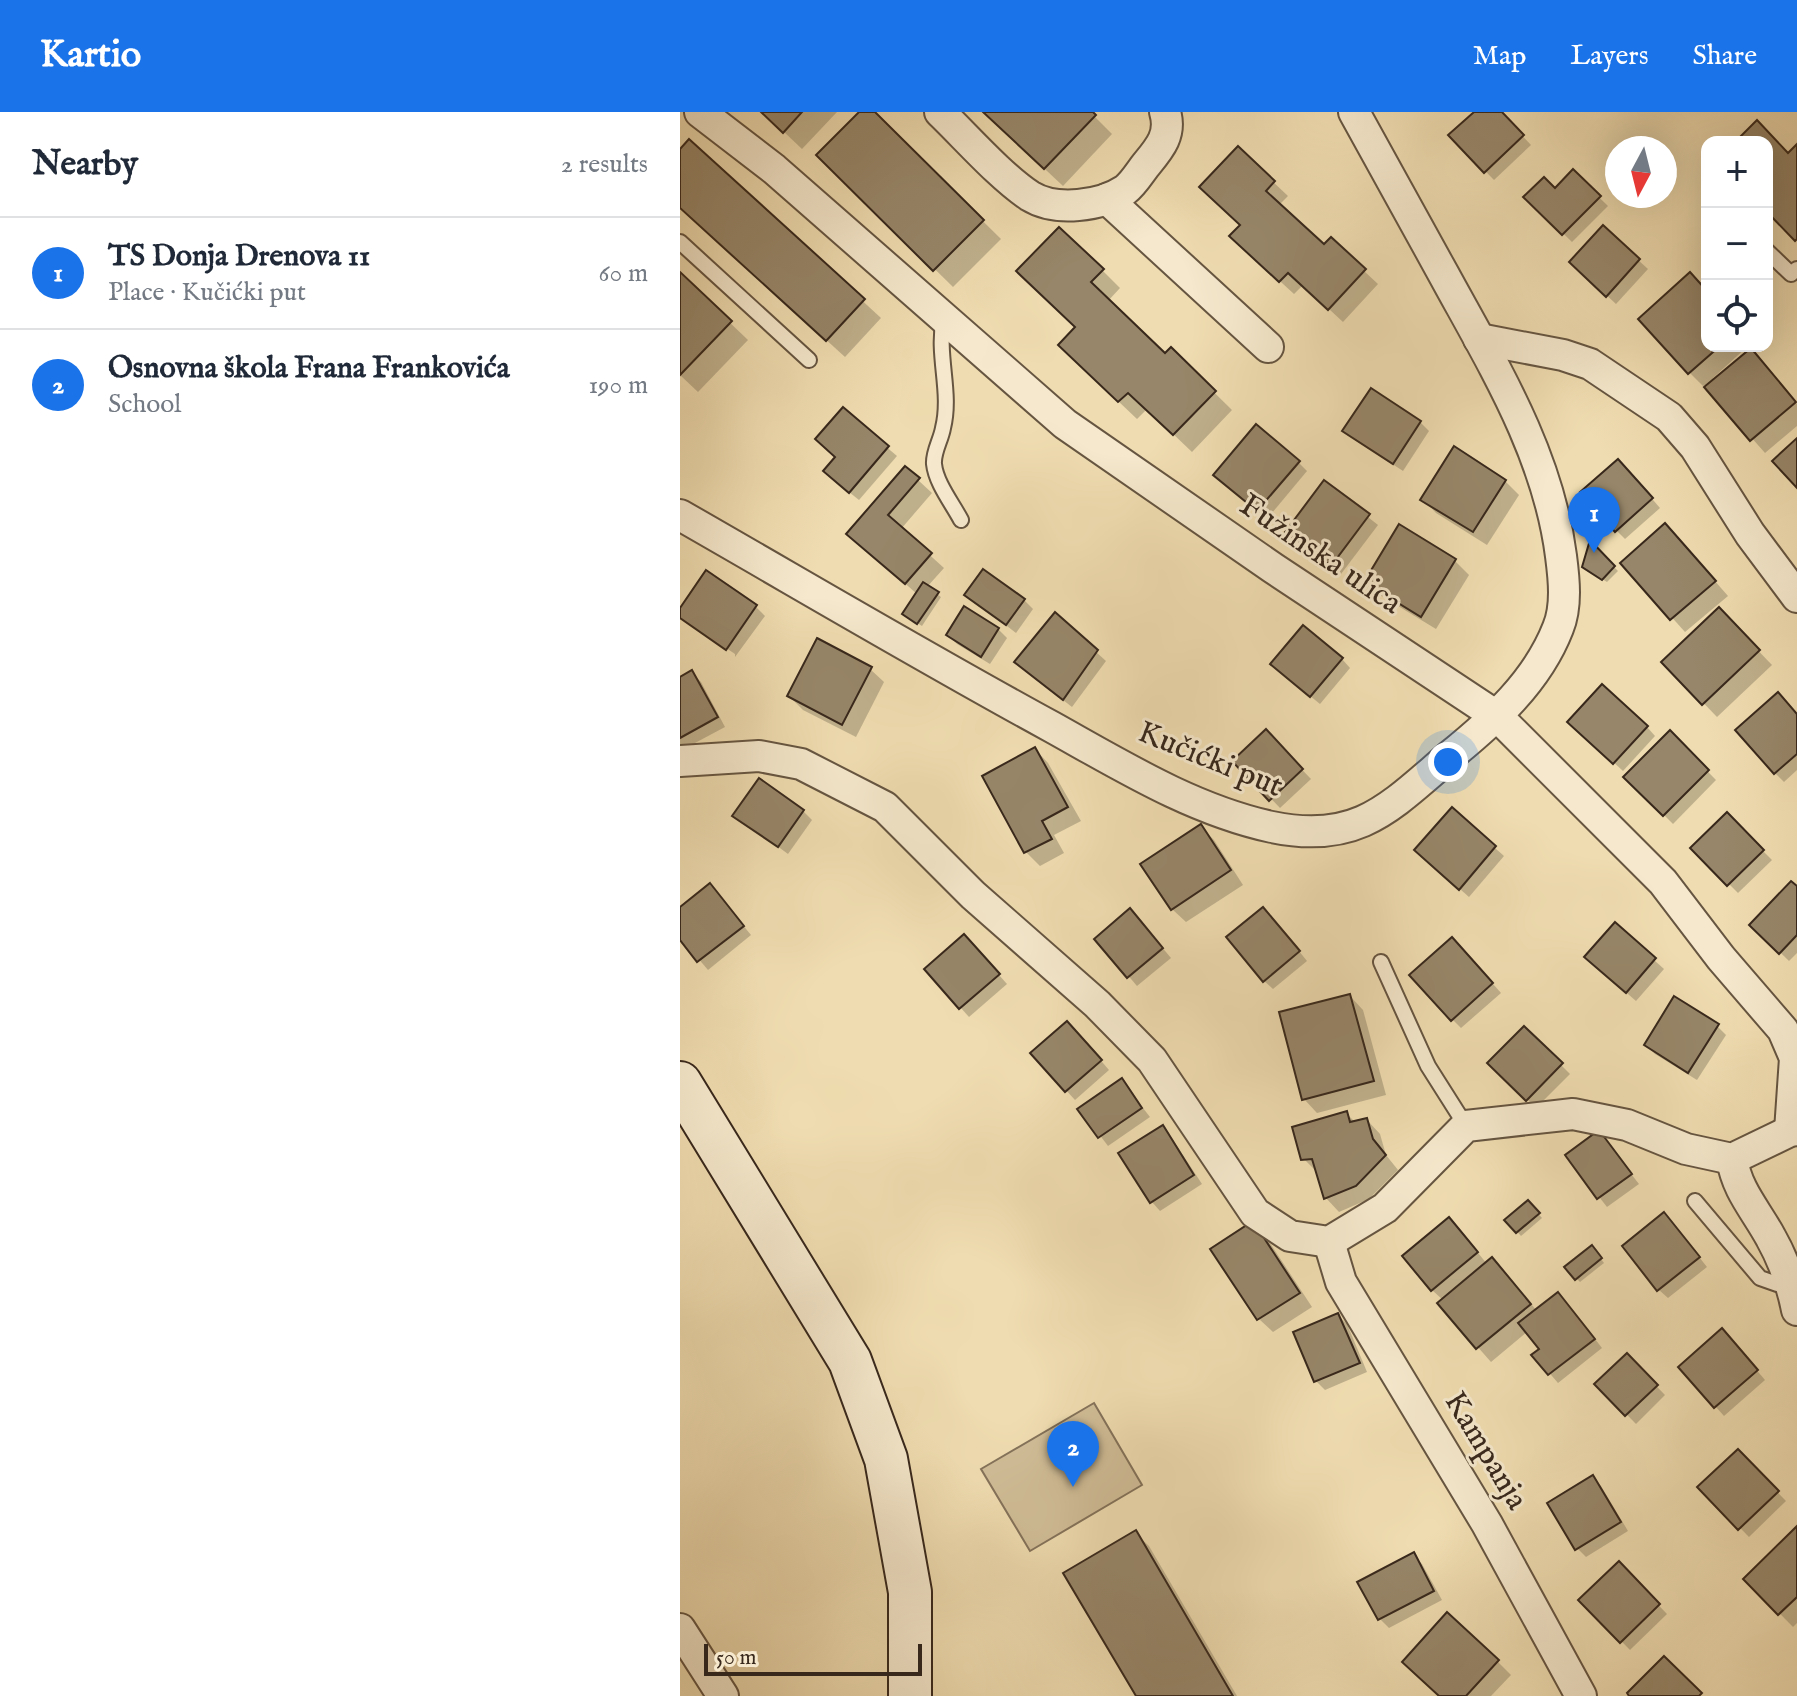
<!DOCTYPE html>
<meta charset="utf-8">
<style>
:root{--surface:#fff;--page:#f2f2f3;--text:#1f2937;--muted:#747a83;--line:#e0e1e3;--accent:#1a73e8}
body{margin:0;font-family:"IM FELL English",serif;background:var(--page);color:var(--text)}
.controls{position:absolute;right:24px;top:24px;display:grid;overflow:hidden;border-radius:16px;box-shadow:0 8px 32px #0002}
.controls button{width:72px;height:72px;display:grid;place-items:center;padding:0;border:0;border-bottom:2px solid var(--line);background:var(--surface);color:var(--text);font:40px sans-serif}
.compass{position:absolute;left:925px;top:24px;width:72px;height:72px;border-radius:50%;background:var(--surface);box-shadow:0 8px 32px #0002;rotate:187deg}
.scale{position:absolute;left:24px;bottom:20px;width:218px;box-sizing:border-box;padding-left:8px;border:4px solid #38281c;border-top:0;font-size:22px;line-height:28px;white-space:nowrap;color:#38281c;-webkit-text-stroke:6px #f5e8cc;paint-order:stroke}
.you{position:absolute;left:768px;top:650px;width:28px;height:28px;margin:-20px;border:6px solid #fff;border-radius:50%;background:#1a73e8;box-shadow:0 0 0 12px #1a73e833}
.badge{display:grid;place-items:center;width:52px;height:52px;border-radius:50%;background:var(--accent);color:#fff;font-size:26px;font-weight:700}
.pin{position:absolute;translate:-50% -66px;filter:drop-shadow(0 2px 4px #0008)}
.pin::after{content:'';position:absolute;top:42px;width:28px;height:24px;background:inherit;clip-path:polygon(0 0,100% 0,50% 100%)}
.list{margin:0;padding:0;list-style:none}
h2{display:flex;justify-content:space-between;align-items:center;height:104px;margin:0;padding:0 32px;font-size:34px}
h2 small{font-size:26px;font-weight:400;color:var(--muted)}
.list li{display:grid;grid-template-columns:52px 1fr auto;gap:24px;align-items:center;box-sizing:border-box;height:112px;padding:0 32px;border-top:2px solid var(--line)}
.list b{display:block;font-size:30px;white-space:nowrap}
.list p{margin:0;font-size:26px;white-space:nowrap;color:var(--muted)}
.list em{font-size:26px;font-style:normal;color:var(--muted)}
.icon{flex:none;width:44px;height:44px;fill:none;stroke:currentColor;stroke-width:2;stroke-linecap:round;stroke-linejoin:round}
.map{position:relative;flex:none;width:1117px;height:1584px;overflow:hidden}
header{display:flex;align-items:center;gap:48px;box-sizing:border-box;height:112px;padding:0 40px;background:var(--accent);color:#fff}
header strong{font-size:38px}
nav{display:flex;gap:44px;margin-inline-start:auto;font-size:28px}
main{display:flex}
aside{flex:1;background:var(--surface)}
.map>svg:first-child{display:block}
</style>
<header>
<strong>Kartio</strong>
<nav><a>Map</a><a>Layers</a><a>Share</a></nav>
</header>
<main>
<aside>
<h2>Nearby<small>2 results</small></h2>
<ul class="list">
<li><span class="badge">1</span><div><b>TS Donja Drenova 11</b><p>Place · Kučićki put</p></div><em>60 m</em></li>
<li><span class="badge">2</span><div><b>Osnovna škola Frana Frankovića</b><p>School</p></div><em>190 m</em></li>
</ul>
</aside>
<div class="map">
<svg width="1117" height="1584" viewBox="0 0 1117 1584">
<rect width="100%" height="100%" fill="#efdcb0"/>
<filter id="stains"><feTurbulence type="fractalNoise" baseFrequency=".0025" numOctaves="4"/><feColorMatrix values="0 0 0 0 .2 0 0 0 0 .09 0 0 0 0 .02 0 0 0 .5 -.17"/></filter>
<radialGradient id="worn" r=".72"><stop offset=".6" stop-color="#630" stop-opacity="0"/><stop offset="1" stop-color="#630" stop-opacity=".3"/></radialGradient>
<path fill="#d0bd97" stroke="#84725a" stroke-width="2" d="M414,1291L462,1373L350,1439L301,1357Z"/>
<g fill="#0003">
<path d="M83,0H157L122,37Z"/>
<path d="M181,0H192L321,127L273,175L139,43Z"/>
<path d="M304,0H410L432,22L383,74Z"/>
<path d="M797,0H820L851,33L814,68L771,24Z"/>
<path d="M9,29L201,206L165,245L0,95V40Z"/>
<path d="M558,37L608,84L599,93L644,135L684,159L698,172L663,210L623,173L614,182L565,137Z"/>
<path d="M893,60L928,94L892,130L846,85L875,78Z"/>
<path d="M923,116L968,157L936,192L891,150Z"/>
<path d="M422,158L440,176L428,189L485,244L491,238L552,298L512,340L467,297L457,307L398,251L397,215L357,177Z"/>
<path d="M0,163L68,228L18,280L0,263Z"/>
<path d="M1027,180V234H1068L1033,266L1035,269L1084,252L1117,292V314L1085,341L1025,273L1023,274L1010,261L960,207Z"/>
<path d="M691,279L740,310L749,319L723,359L674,327L665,319Z"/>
<path d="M163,298L217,344L179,388L154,368Z"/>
<path d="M618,350L627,359L587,407L545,371Z"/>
<path d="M947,358L980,396L945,427L936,418Z"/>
<path d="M238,368L252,381L221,417L264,456L247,475L261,485L242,514L228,505L237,482L169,422Z"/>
<path d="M825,369L839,383L807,433L756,401L743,387Z"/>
<path d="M645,371L698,413L661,462L608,420Z"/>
<path d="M719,415L775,449L789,463L756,517L700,483L686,469Z"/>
<path d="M999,428L1048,484L1005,520L943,451Z"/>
<path d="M911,432L938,459L927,470L909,459Z"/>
<path d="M287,483L344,488L353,497L336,521Z"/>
<path d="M76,495L85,504L55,545V542L0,505V499Z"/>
<path d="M1039,498L1092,553L1037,605L984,550Z"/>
<path d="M375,503L426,549L392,595L346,559Z"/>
<path d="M318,517L327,526L310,552L277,532L268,523Z"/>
<path d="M662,547L670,556L640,592L602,561Z"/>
<path d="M190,557L204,570L176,625L123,598L109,584Z"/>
<path d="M12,561L21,570L45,615L0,639V567Z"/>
<path d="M1117,603V658L1104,670L1095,661Z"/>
<path d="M890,610L967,615L975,624L943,659Z"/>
<path d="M586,620L631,667L600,696L555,649Z"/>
<path d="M990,621L1036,668L993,712L946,665Z"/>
<path d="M355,637L368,651L401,709L374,723L384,741L360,754L346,740L304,664Z"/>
<path d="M772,698L824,744L789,785L746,747Z"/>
<path d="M123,699L132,708L108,742L55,703Z"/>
<path d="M1047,703L1092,748L1058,781L1013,736Z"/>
<path d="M520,714L534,728L563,773L506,810L492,797Z"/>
<path d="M1117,777V841L1109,849L1072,813Z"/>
<path d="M38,783L71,823L28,858L0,825V797Z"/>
<path d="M592,806L627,849L593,877L584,869Z"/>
<path d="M459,808L491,846L457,874L417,827Z"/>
<path d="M935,813L984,857L956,889L916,854Z"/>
<path d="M293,834L327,872L289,905L247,858Z"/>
<path d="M781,836L821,881L781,916L772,907Z"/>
<path d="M670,884L683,898L706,983L637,1001L624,987Z"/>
<path d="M1037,914L1046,923L1017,968L975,942L966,933Z"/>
<path d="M845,917L890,962L856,996L810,951Z"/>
<path d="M396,920L429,958L395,988L353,942Z"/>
<path d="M441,968L470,1005L428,1034L400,997Z"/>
<path d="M666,1001L676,1011L687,1008L700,1022L706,1043L718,1058L689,1087L659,1100L646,1086L637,1060L623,1046Z"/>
<path d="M482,1016L491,1025L522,1072L480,1099L472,1090Z"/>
<path d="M919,1021L959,1072L927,1095L887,1044Z"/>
<path d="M848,1090L862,1106L841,1124L827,1108Z"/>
<path d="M572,1111L586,1125L632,1195L593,1220L579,1207L533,1137Z"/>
<path d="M993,1112L1027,1155L988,1186L979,1178Z"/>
<path d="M778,1116L807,1152L812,1148L825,1161L857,1199L887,1191L922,1236L878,1271L854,1243L862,1237L848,1219L811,1250L759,1191L763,1188L752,1178Z"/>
<path d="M915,1139L924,1151L900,1170L896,1166Z"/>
<path d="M658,1203L667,1212L687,1260L645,1278L636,1269Z"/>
<path d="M1051,1228L1085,1268L1044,1304L1000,1255Z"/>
<path d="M947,1244L985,1283L956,1312L917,1272Z"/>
<path d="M1058,1339L1106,1389L1069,1425L1020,1375Z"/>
<path d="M912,1365L921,1374L948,1419L906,1445L897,1436Z"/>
<path d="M1117,1417V1511L1113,1515L1066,1467Z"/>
<path d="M455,1421L469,1434L557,1584H458Z"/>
<path d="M733,1443L742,1452L762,1488L709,1516L700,1507L680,1471Z"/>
<path d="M939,1452L987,1502L950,1538L901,1488Z"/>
<path d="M817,1549L831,1563L811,1584H761Z"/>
</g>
<g fill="#978669" stroke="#38281c" stroke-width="2">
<path d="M81,0H122L103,21Z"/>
<path d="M179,0H195L304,108L253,159L136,43Z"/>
<path d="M303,0H413L416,3L364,57Z"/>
<path d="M794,0H822L844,23L804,61L768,23Z"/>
<path d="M1077,8L1108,41L1117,32V127L1115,129L1087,100V30H1055Z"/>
<path d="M9,27L185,187L146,229L0,96V37Z"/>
<path d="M558,34L595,69L586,79L644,132L651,125L686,157L648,198L608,161L599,170L549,124L560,113L519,75Z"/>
<path d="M893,57L921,84L882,123L843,85L864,65L875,76Z"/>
<path d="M923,113L960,147L926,185L889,150Z"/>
<path d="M379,115L424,157L411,170L485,241L491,235L536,279L493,323L448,281L438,290L378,233L395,215L336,159Z"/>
<path d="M0,160L52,209L0,263Z"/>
<path d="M1010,160L1027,179V234H1040L1008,262L958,207Z"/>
<path d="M1071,236L1116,290L1070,329L1024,275Z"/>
<path d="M691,276L741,309L713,352L662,319Z"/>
<path d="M163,295L209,334L169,381L143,359L155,345L135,327Z"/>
<path d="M576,312L620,349L577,399L533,363Z"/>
<path d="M1117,326V376L1092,349Z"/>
<path d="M774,334L826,368L793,420L740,388Z"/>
<path d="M938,347L973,386L935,420L900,380Z"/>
<path d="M225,354L240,366L208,403L252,441L225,472L166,422Z"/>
<path d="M644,368L690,402L651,454L605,420Z"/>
<path d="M985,411L1036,469L990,508L940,451Z"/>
<path d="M719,412L776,447L741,505L684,470Z"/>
<path d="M910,428L935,454L922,468L902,455Z"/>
<path d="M303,457L345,487L326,513L284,483Z"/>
<path d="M26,458L77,493L46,538L0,506V496Z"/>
<path d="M243,470L259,480L237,512L222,502Z"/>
<path d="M284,494L319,516L301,545L266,523Z"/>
<path d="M1039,495L1080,538L1022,593L981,550Z"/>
<path d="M375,500L418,538L383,588L334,550Z"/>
<path d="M623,513L663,546L630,585L590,552Z"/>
<path d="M137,526L192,555L162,613L107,584Z"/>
<path d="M12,558L38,605L0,626V565Z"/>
<path d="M922,572L968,614L933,652L887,610Z"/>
<path d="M1098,580L1117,602V642L1094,662L1055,618Z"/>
<path d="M586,617L623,657L589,689L552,649Z"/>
<path d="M990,618L1029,658L983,704L943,665Z"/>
<path d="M355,635L388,695L362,709L372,727L344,741L302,664Z"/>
<path d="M79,666L124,698L98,735L52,704Z"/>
<path d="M772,695L816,734L779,778L734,738Z"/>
<path d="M1047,700L1084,738L1047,774L1010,736Z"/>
<path d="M521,712L551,758L491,798L460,752Z"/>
<path d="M1111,769L1117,774V823L1099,842L1069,813Z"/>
<path d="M30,771L64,814L17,850L0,828V795Z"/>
<path d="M583,795L620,839L583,870L546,825Z"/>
<path d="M450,796L483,836L447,866L414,827Z"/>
<path d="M935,810L976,846L946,881L904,845Z"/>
<path d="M284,822L320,862L279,897L244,857Z"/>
<path d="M772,825L813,871L771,909L729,863Z"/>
<path d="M670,882L694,969L622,988L599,900Z"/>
<path d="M994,884L1039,912L1008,961L964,933Z"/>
<path d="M387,909L422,948L385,980L350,941Z"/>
<path d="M844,914L883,951L846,989L807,951Z"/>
<path d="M442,966L462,996L418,1026L397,997Z"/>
<path d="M667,999L670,1010L687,1006L693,1027L706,1043L676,1074L644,1087L632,1047L621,1048L612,1015Z"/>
<path d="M483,1013L514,1063L470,1091L438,1041Z"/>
<path d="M919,1018L952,1062L917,1087L885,1043Z"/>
<path d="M848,1088L860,1101L836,1121L824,1108Z"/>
<path d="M984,1100L1020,1145L977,1179L942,1134Z"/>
<path d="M769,1105L798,1140L751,1179L722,1144Z"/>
<path d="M573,1109L620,1181L577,1208L530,1137Z"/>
<path d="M912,1133L922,1146L895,1168L884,1155Z"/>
<path d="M812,1145L851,1192L796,1237L757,1191Z"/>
<path d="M878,1180L915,1227L868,1263L851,1243L859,1237L838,1211Z"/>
<path d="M658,1201L680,1251L634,1270L613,1220Z"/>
<path d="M1042,1216L1078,1258L1034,1296L998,1255Z"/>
<path d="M947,1241L978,1273L945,1304L914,1272Z"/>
<path d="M1058,1337L1099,1379L1058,1418L1017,1375Z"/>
<path d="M913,1363L941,1410L895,1438L867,1391Z"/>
<path d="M1117,1414V1485L1098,1503L1063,1467Z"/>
<path d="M456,1418L553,1584H456L383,1461Z"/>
<path d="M734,1440L754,1479L698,1508L677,1470Z"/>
<path d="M939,1449L980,1492L940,1531L898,1488Z"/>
<path d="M767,1500L819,1548L786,1584H759L722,1550Z"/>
<path d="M984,1544L1022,1581L1019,1584H949L947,1581Z"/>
</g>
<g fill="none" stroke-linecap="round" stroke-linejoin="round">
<defs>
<g id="lane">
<path d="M0,130L129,248"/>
<path d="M1087,139L1111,162L1117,157"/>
<path d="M264,206C256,244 272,279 263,316C261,328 253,340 254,352C256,371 272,391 281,408"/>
<path d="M701,850L748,954L786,1014"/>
<path d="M1015,1089L1080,1166L1097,1172L1110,1168"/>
</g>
<g id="street">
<path d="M20,0L94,57L385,312L593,456L818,605L983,770L1041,846L1103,918L1115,946L1110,1019"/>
<path d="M260,0C287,26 320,64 350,84C376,100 421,94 445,78C453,72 459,62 465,54C479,37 492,23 485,0"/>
<path d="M427,87L588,235"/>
<path d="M799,227L883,243L910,252L989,305L1015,335L1070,422L1117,485"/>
<path d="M0,403C124,474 247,547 372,615C442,654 513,698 592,715C678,733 710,695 770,644C813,609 857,570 878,516C887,494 884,467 881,444C868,341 813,253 764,163C734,109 704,54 674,0"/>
<path d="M0,649L79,644L121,652L205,695L293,783L417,892L472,948L575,1101L610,1124L649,1130L705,1096L786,1014L893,1002L947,1013L1006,1037L1052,1047L1110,1019L1117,1018"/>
<path d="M1052,1047C1057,1079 1076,1098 1091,1126C1104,1149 1112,1173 1117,1198"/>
<path d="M649,1130L661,1170L807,1412L901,1584"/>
<path d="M0,1517L43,1584"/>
</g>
<path id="secondary" d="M0,971L170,1249L206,1347L230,1480V1584"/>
</defs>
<use href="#lane" stroke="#665541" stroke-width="18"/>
<use href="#street" stroke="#665541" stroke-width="34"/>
<use href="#secondary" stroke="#38281c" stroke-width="46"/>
<use href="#lane" stroke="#f5e8cc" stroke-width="14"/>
<use href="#street" stroke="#f5e8cc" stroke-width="30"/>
<use href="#secondary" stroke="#f5e8cc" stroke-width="42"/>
</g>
<g text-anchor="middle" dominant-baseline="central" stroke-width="6" stroke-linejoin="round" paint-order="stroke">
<g font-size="32" fill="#38281c" stroke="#f5e8cc">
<text transform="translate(640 443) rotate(34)">Fužinska ulica</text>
<text transform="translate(530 648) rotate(22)">Kučićki put</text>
<text transform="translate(805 1339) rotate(59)">Kampanja</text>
</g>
</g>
<rect width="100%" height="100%" filter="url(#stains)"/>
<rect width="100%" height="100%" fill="url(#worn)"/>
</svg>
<div class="controls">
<button>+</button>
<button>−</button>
<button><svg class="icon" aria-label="locate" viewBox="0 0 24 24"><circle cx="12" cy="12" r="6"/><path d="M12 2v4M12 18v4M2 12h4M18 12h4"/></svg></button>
</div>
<svg class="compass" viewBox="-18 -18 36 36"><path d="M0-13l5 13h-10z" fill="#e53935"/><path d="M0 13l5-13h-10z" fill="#747a83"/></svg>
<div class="scale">50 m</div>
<div class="you"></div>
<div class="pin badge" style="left:914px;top:441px">1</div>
<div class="pin badge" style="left:393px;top:1375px">2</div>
</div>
</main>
